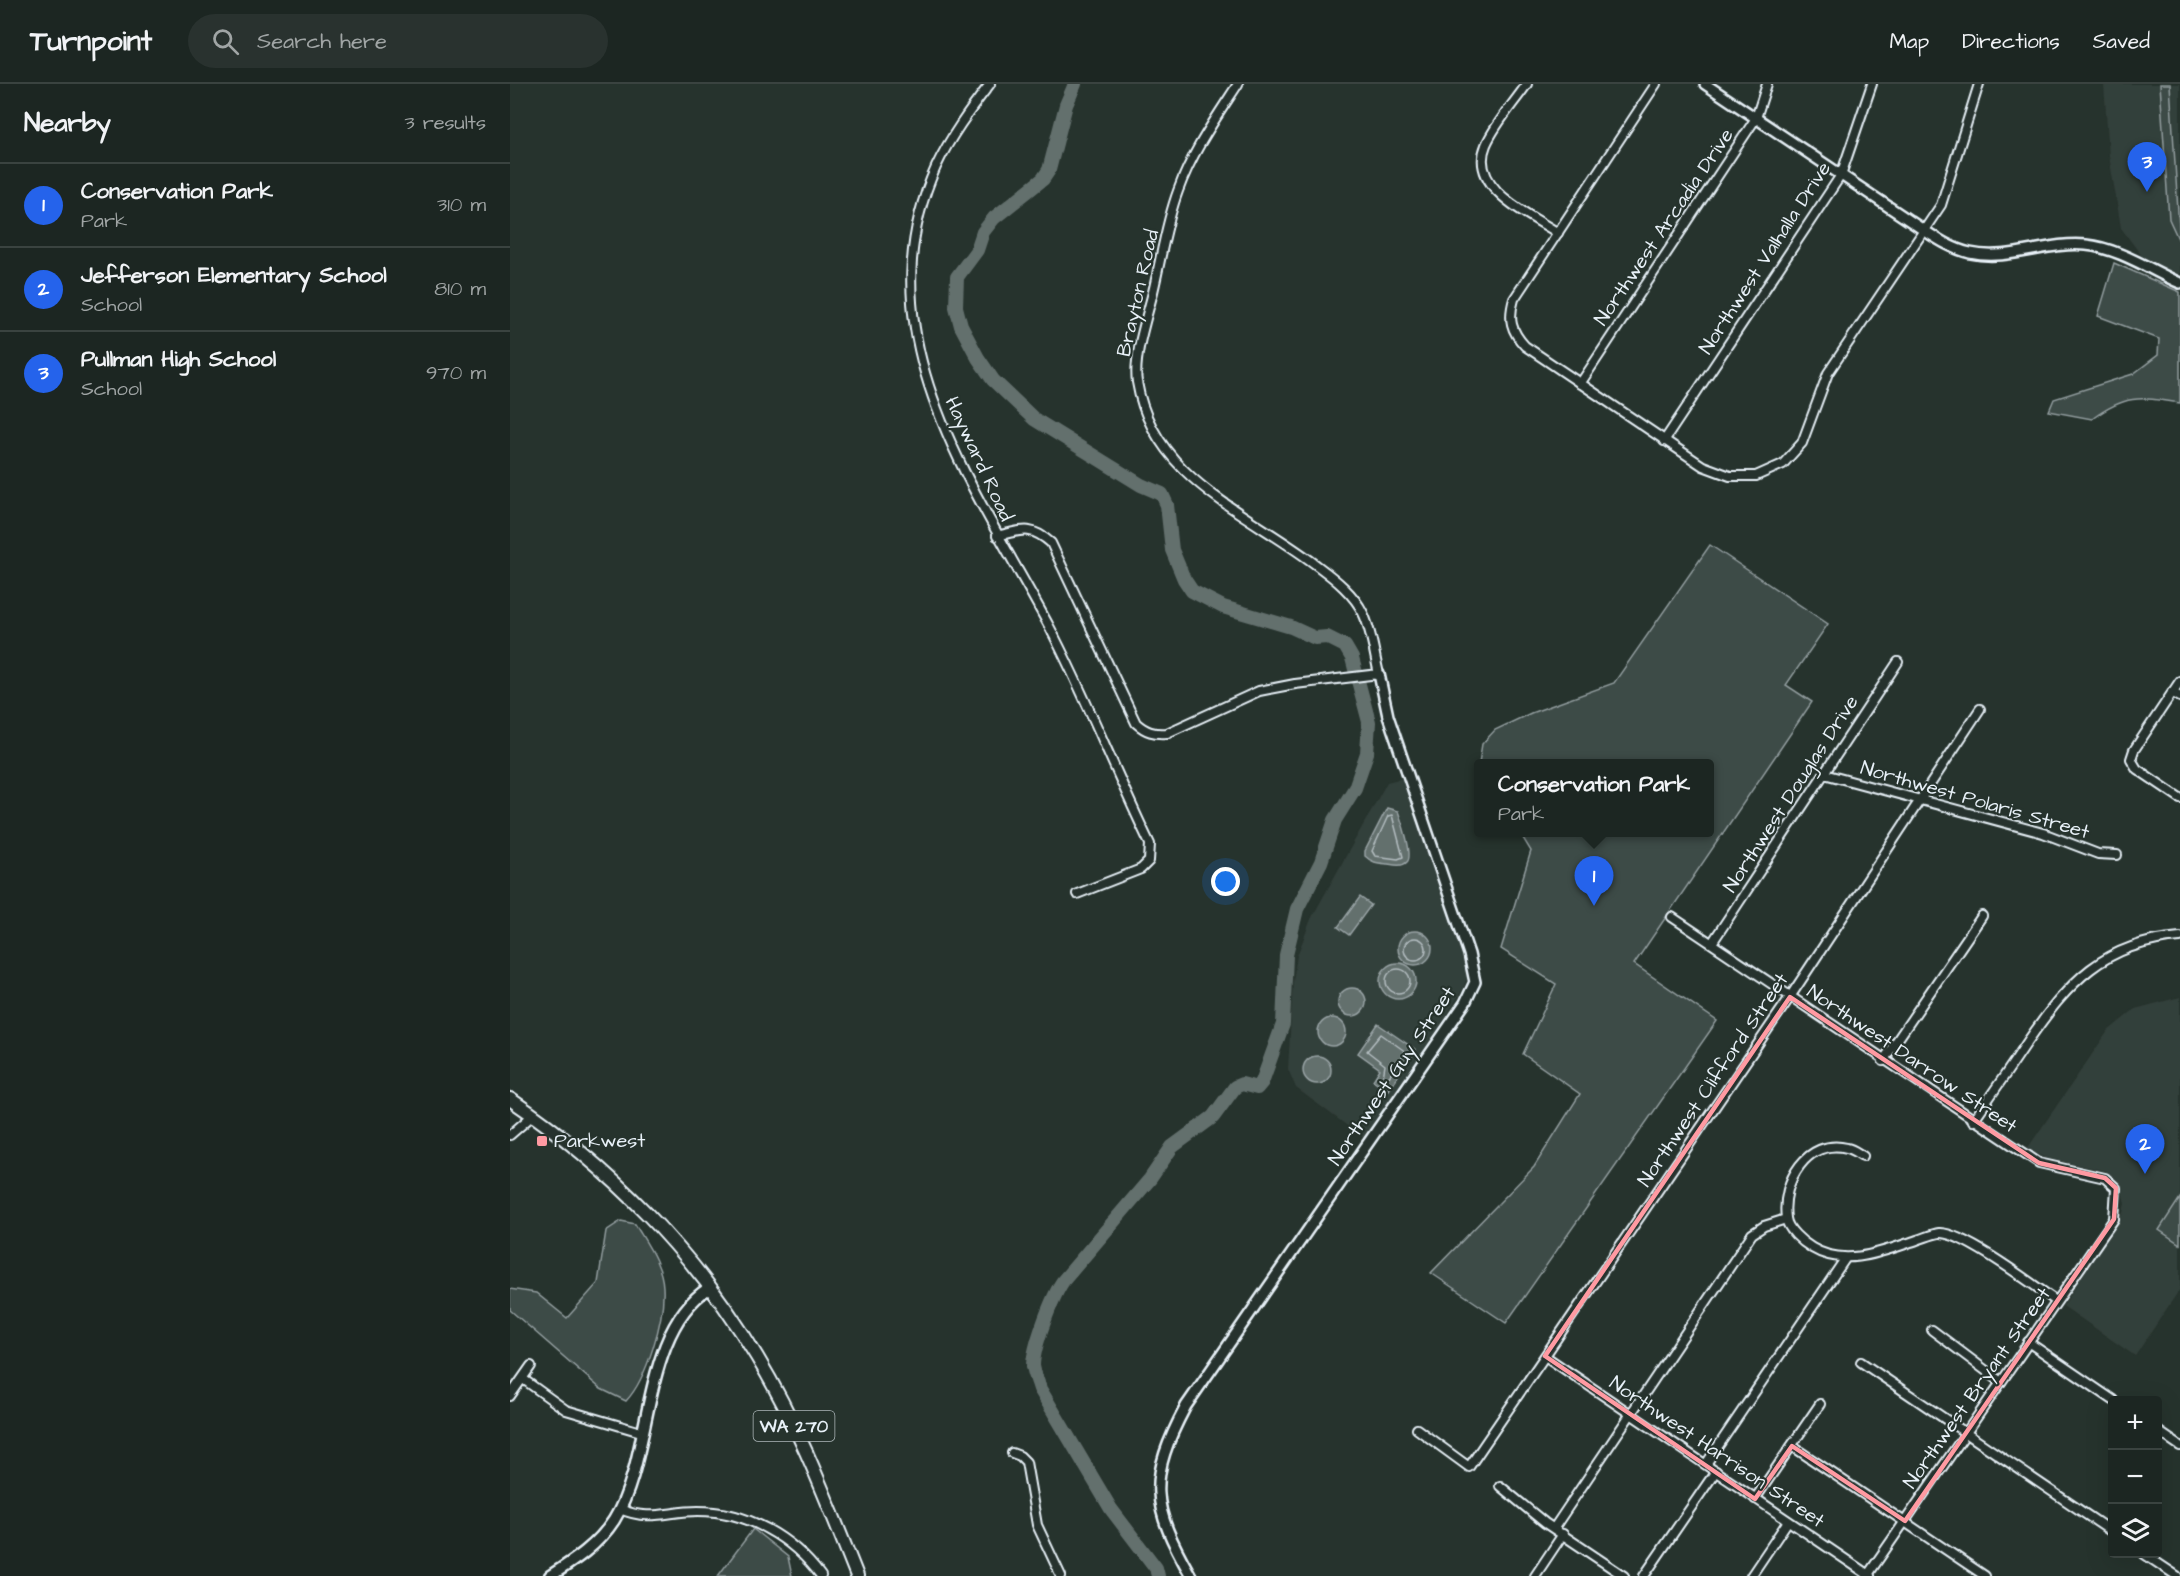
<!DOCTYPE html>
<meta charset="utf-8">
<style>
:root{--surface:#1c2622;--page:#29322f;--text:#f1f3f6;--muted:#a0a5a5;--line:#3a4340;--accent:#2563eb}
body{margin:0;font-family:"Architects Daughter",sans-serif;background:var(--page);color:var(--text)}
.controls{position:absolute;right:18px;bottom:18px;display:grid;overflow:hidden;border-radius:6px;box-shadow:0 6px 24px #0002}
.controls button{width:54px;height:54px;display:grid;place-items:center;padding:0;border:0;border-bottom:2px solid var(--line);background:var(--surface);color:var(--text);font:30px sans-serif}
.you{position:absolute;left:716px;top:798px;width:21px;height:21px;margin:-15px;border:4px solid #fff;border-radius:50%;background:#1a73e8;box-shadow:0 0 0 9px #1a73e833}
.badge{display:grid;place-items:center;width:39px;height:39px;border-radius:50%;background:var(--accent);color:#fff;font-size:20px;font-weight:700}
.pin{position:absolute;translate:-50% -50px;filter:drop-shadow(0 2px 3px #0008)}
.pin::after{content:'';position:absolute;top:32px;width:21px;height:18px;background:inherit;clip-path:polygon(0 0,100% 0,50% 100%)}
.popup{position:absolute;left:964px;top:675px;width:240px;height:78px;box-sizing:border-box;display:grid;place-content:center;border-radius:6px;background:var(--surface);filter:drop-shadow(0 2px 4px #0005);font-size:20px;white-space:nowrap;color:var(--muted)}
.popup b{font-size:22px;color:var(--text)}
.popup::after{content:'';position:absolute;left:50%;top:100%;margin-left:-12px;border:12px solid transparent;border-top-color:var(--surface)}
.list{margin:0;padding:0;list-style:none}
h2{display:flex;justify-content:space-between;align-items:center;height:78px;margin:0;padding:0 24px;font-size:26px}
h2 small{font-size:20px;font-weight:400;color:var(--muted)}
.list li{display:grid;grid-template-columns:39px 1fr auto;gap:18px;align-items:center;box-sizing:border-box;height:84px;padding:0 24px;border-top:2px solid var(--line)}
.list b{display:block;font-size:22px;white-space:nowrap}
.list p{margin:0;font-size:20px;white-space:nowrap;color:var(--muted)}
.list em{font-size:20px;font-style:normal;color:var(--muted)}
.icon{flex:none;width:33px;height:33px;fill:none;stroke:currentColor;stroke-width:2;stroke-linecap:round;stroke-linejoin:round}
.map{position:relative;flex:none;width:1670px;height:1492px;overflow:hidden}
header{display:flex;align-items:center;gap:36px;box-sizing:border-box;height:84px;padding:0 30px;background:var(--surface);border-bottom:2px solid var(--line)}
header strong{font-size:28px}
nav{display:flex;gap:33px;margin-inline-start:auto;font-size:21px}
.search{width:420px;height:54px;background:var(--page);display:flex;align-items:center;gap:15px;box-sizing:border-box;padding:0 21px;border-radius:33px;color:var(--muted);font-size:22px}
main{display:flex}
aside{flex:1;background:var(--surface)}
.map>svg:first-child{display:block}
</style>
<header>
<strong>Turnpoint</strong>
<div class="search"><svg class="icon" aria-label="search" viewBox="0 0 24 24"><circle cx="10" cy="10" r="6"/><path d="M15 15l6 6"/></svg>Search here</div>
<nav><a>Map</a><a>Directions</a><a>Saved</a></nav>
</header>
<main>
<aside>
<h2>Nearby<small>3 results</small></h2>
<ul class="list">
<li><span class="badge">1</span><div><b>Conservation Park</b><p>Park</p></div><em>310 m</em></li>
<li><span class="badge">2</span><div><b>Jefferson Elementary School</b><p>School</p></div><em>810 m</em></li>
<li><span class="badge">3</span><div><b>Pullman High School</b><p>School</p></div><em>970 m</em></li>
</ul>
</aside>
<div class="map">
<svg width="1670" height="1492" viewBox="0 0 1670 1492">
<rect width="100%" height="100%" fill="#26332d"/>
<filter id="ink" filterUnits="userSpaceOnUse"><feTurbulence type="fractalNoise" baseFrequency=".0167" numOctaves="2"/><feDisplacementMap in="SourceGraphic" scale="12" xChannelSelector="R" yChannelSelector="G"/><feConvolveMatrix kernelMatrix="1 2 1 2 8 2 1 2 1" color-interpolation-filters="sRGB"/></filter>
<g filter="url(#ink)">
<g fill="#333f3a">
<path d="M1594,0H1670V191L1634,175L1611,144L1599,72Z"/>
<path d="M893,694L948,852L958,892L953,905L936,933L855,1055L786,1004L778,985L783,897L787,872L801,835L877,698Z"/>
<path d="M1670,913V1205L1625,1272L1553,1222L1613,1129L1615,1119L1610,1100L1596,1087L1538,1075L1517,1065L1598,947L1625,925Z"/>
</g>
<g fill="#3e4b47" stroke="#939ea0" stroke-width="1.5">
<path d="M1650,0H1660L1670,159L1659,135Z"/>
<path d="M1604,179L1670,208V319C1630,313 1616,310 1582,335L1539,327L1544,315L1623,290L1648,271L1649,255L1588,232Z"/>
<path d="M1200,461L1318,540L1276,601L1302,618L1124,880L1207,937L996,1239L921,1189L1024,1083L1070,1010L1013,970L1046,900L991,865L1021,767L1010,749L1200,748V680L969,679L972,660L985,646L1021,629L1104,599Z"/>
<path d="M1670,1114V1160L1649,1146Z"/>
<path d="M111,1137L125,1140C136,1159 152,1180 153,1203C155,1234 137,1295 116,1317L91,1305L0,1226V1205L26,1209L57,1234L88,1199L96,1147Z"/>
<path d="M243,1445L278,1473L282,1492H208Z"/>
</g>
<g fill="#636f6d" stroke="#98a3a5" stroke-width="1.5">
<path d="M877,724L888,727C891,735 904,772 897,778C892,783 884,781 878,780C868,779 862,779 855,772V767Z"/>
<path d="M850,813L861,821L839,851L828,843Z"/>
<circle cx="905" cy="864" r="17"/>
<circle cx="888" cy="897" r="18"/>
<circle cx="842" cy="918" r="14"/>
<circle cx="822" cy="948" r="14"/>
<path d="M868,940L906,966L878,1006L863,996L870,985L848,969Z"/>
<circle cx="807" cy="986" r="14"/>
</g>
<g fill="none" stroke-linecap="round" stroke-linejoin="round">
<g stroke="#b3bdc0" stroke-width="1.5">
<path d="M882,731L893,773L888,775L865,772L862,767L878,732Z"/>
<circle cx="905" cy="865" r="11"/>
<circle cx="888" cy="897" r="12"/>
<path d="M871,950L896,968L876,997L873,994L875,981L857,967Z"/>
</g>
<path stroke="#636f6d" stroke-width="14" d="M565,0L556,21L539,86L533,95L484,134L473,148L467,166L447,193L446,223L451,242L468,274L483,296L524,335L631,401L652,410L657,421L662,466L674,495L682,507L713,523L781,543L805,554L817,553L835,562L842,574L859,638L857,669L845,704L825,736L811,778L787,825L776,871L773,940L752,998L747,1004L732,1000L725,1003L703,1033L662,1063L640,1095L553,1197C542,1213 523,1263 523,1282C524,1289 528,1298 530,1305L601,1425L646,1484L648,1492"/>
<defs>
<g id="minor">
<path d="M480,0C460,26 440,53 426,83C351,250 463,400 539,542C576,612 605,688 640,760L639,777L631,785L567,810"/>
<path d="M1017,0C1004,19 985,40 976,61C958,104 1019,130 1048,149"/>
<path d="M1146,0L1004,215C998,235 1001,247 1015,262L1193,382L1220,392H1246L1273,380L1292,359L1318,289L1431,121L1469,0"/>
<path d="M1070,300L1246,34L1257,0"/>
<path d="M1154,357L1331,91L1362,0"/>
<path d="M487,452C512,446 521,441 541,459L626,639C636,648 644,650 657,649L749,607L785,600L869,590C864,570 862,547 853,529C844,510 825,495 809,483C740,429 643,396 627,298C623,273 637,233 643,208C651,175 656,139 668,107C682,68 706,34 728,0"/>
<path d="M1670,597L1624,666L1621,675L1627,685L1670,714"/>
<path d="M1662,608L1670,613"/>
<path d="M1314,690L1533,749L1588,770L1607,771"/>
<path d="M1162,833L1529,1079L1595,1094L1606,1104L1604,1135L1357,1492"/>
<path d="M1202,859L1388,578"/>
<path d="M1373,977L1472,832"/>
<path d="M1463,1037C1482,1010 1500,984 1518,957C1559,898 1593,859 1670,853"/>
<path d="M0,1051L23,1031"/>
<path d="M1353,1072C1349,1070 1343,1065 1337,1064C1297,1054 1271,1098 1276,1134C1277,1145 1292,1158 1302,1164C1335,1184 1374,1167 1407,1156C1414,1154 1422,1150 1429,1149C1452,1147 1525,1202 1546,1217"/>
<path d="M1422,1246L1491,1298"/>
<path d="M1518,1258L1603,1316"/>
<path d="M1035,1272L1360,1492"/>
<path d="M1351,1278L1602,1448"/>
<path d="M13,1295L56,1326L131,1348"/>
<path d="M0,1312L21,1282"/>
<path d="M907,1345L959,1383L1280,913L1470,625"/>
<path d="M1648,1347L1670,1362"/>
<path d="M1282,1362L1475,1492"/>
<path d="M502,1369L510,1372L516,1378L527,1441L551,1492"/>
<path d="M1196,1380L1335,1175"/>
<path d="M990,1402L1035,1439L1114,1492"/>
<path d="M1245,1415L1310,1320"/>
<path d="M110,1425C140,1438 158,1427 188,1427C237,1427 282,1453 311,1492"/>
<path d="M1044,1444L1242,1150L1254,1142L1276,1135"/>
<path d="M1634,1470L1667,1492"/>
<path d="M1025,1492L1053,1450"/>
<path d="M1134,1492L1206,1387"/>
<path d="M1241,1492L1278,1437"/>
</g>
<g id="tertiary">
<path d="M1195,0L1415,147C1429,156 1443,165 1460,169C1499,178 1537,157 1576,161C1608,164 1641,186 1670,199"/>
<path d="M681,1492C641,1422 637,1395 676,1322L955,919L965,898L959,870L878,632L869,590"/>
</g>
<path id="secondary" d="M40,1492C65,1476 88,1461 104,1436C144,1372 130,1248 199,1204"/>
<path id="primary" d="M0,1015C99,1082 186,1170 247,1273C289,1342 317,1417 347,1492"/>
</defs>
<use href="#minor" stroke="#e8f1f8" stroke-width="12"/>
<use href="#tertiary" stroke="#e8f1f8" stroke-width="14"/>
<use href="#secondary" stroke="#e8f1f8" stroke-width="15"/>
<use href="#primary" stroke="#e8f1f8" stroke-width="16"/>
<use href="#minor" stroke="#26332d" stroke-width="8"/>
<use href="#tertiary" stroke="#26332d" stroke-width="9"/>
<use href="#secondary" stroke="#26332d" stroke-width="10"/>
<use href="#primary" stroke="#26332d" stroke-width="12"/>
</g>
</g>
<path fill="none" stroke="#ff9aa2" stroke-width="4.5" stroke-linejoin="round" d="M1280,913L1529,1079L1595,1094L1606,1104L1604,1135L1395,1437L1282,1362L1245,1415L1035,1272Z"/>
<rect fill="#ff9aa2" stroke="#26332d" stroke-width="2" x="26" y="1051" width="12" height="12" rx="3"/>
<g text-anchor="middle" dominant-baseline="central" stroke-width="4.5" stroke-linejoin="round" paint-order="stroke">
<rect fill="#26332d" stroke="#aeb8bb" stroke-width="1.5" x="243.5" y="1327" width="81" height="30" rx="4.5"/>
<g font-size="18" font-weight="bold" fill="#e8f1f8">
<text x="284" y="1342">WA 270</text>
</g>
<g font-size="20" fill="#e8f1f8" stroke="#26332d">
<text transform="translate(1154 143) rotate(-56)">Northwest Arcadia Drive</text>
<text transform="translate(1255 174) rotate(-57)">Northwest Valhalla Drive</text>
<text transform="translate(628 209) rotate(-77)">Brayton Road</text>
<text transform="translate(469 375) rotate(65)">Hayward Road</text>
<text transform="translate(1281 710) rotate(-57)">Northwest Douglas Drive</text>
<text transform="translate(1465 716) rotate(16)">Northwest Polaris Street</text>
<text transform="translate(1402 975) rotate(34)">Northwest Darrow Street</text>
<text transform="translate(882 992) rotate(-56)">Northwest Guy Street</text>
<text transform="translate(1203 996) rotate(-56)">Northwest Clifford Street</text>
<text transform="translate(1467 1304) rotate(-55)">Northwest Bryant Street</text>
<text transform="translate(1207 1368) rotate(34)">Northwest Harrison Street</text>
</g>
<g font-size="20" fill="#e8f1f8" stroke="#26332d" text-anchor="start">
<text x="44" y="1057">Parkwest</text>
</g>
</g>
</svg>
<div class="controls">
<button>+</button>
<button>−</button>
<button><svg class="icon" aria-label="layers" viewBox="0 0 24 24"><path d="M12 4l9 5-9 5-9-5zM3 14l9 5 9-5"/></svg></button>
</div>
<div class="you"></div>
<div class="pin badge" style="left:1084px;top:822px">1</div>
<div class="popup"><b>Conservation Park</b>Park</div>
<div class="pin badge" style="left:1635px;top:1090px">2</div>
<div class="pin badge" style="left:1637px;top:108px">3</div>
</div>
</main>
